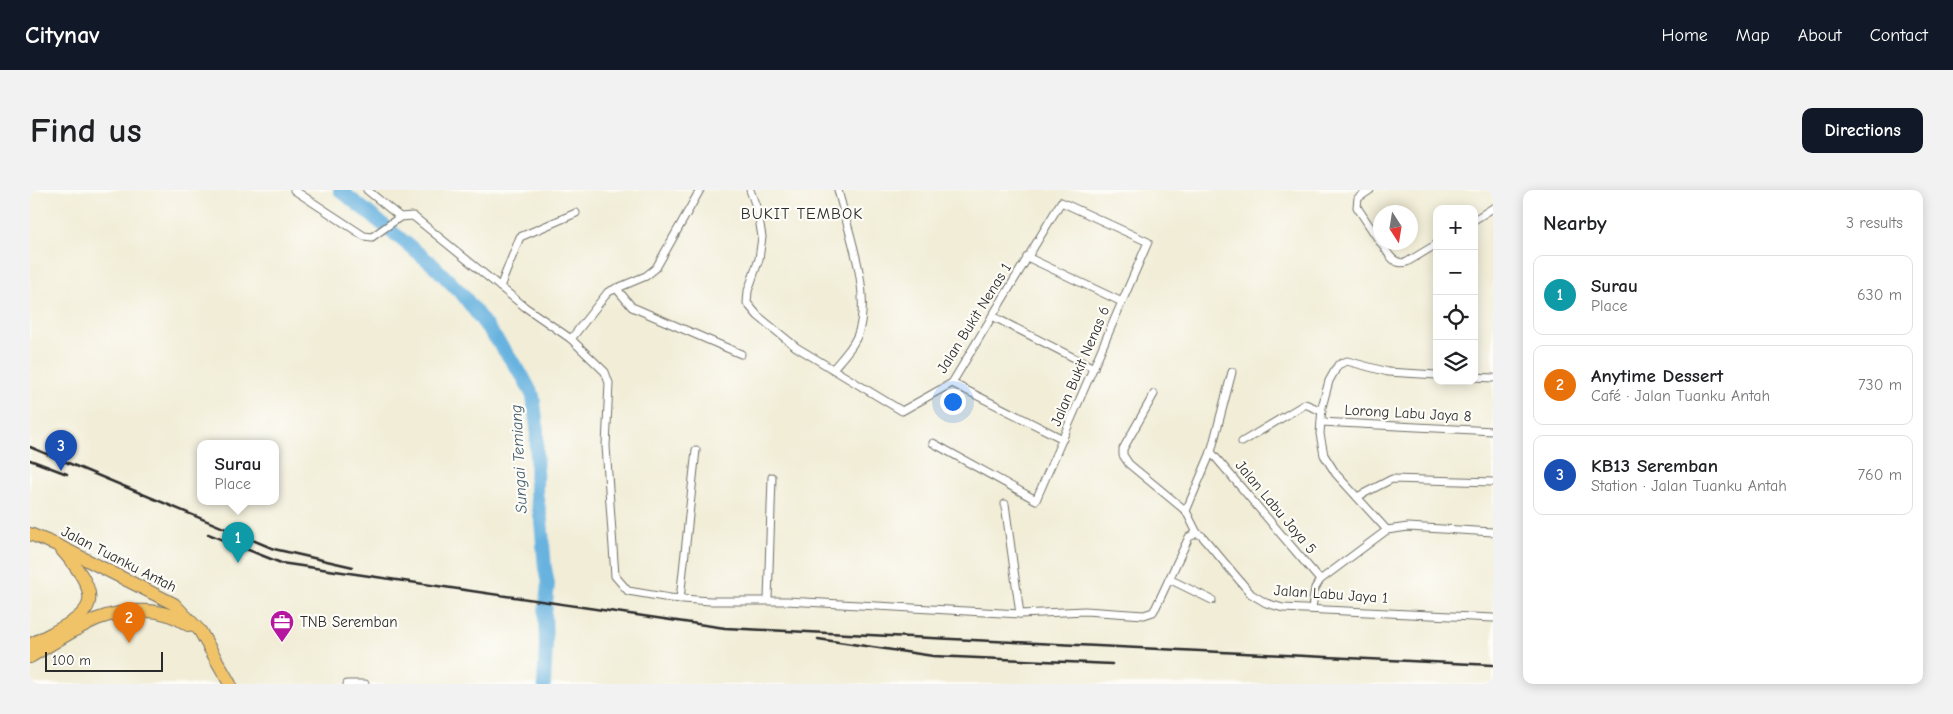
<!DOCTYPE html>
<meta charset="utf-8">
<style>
:root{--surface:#fff;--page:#f2f2f2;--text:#202124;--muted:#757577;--line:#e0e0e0;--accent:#111827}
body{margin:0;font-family:"Comic Neue",sans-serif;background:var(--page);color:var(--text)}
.controls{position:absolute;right:15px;top:15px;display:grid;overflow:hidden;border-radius:10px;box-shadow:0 2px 12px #0003}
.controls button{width:45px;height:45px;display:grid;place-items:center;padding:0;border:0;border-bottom:1px solid var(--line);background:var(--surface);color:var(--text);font:25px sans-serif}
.compass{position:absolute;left:1343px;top:15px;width:45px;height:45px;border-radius:50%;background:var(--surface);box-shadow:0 2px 12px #0003;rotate:168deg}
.scale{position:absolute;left:15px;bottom:12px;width:118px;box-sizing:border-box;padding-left:5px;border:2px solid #2b2b2b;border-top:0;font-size:14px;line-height:18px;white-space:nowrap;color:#2b2b2b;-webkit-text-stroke:4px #fdfcf7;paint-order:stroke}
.you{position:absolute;left:922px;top:211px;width:18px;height:18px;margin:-12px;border:4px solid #fff;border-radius:50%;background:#1a73e8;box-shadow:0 0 0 8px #1a73e833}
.badge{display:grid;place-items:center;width:32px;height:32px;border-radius:50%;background:var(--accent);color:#fff;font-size:16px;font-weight:700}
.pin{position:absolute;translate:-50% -41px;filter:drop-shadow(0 1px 2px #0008)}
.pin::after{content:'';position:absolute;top:26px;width:18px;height:15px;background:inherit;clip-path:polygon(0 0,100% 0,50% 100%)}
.popup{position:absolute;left:167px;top:250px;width:82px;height:65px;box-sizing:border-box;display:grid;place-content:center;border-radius:10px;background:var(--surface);filter:drop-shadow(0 1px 4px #0005);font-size:16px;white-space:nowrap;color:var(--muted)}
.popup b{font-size:19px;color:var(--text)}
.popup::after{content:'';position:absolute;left:50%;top:100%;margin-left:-10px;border:10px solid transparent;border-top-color:var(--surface)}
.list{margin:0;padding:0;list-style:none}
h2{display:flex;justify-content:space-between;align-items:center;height:65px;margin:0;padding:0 20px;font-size:21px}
h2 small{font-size:16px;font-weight:400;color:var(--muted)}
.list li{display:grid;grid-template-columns:32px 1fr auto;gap:15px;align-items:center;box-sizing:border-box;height:80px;margin:0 10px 10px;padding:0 10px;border:1px solid var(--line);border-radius:10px}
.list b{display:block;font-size:19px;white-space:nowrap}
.list p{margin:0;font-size:16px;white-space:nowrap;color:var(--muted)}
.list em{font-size:16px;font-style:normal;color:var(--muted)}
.icon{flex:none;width:28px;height:28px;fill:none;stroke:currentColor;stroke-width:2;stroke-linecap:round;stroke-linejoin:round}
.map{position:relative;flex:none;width:1463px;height:494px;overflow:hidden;border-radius:10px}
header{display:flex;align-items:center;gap:30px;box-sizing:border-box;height:70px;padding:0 25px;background:var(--accent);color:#fff}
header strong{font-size:24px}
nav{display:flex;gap:28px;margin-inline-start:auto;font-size:18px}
.intro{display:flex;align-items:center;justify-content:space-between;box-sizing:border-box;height:120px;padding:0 30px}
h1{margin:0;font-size:35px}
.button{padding:12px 22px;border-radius:10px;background:var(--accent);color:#fff;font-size:18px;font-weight:700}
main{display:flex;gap:30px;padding:0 30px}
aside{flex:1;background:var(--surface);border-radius:10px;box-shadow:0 2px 12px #0003}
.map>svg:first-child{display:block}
</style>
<header>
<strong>Citynav</strong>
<nav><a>Home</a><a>Map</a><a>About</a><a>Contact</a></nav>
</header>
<div class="intro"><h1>Find us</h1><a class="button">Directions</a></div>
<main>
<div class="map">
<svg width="1463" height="494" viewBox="0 0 1463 494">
<rect width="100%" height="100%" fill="#fdfcf7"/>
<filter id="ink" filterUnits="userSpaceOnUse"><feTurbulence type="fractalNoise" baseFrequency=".02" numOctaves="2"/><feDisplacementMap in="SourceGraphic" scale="10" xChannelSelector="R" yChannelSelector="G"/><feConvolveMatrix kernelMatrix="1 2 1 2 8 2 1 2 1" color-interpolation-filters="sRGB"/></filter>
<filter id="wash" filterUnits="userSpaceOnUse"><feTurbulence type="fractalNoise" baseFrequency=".0096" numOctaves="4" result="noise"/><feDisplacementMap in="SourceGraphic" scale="20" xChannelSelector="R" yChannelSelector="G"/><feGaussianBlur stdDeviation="1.12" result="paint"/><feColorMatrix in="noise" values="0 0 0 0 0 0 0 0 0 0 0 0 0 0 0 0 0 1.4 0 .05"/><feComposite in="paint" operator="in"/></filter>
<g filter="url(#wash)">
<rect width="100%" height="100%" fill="#f1edd7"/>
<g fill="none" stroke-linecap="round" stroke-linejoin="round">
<path stroke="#67b2df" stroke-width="14" d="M310,0L403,75L433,105L477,164L493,187L503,206L507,237L506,303L511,330L515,378L518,394L515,423L516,455L514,494"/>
</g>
</g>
<g filter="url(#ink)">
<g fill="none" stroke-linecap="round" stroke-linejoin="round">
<defs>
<g id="street">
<path d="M264,0L334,46L342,47L370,27"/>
<path d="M337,0L370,27L383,26L495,117L541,149L575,182L579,193L576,256L585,386L598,401L640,408L680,411H757L990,424L1055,421L1114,425L1123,422L1126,417L1159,347L1167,343"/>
<path d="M720,0L728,22L732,47L729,69L718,101L717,113L728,126L766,157L872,221L922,193L1031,12L1118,52L1006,310L903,253"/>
<path d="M1340,0L1328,8L1327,17L1350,52"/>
<path d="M1444,30L1463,18"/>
<path d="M1351,52C1358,63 1363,76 1377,72L1407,54"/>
<path d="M997,67L1092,112"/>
<path d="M470,97L490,47L546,23"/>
<path d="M586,98L602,117L711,164"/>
<path d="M962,126L1064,178"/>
<path d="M541,149L578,102L616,86L626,78L670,0"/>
<path d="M803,179C812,168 825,155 829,141C841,99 818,41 808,0"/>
<path d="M1444,187L1463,188"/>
<path d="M922,193L1033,249"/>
<path d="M1124,204L1093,259V265L1099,274L1156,321L1167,343"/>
<path d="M1291,232L1463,241"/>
<path d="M1212,252L1275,214L1292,221"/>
<path d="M1181,262L1290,390"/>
<path d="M1327,307L1362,289L1463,292"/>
<path d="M975,314L990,424"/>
<path d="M1156,321L1181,262L1202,182"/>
<path d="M1357,340L1306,284L1294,265L1290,244L1292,217L1299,191L1308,175L1317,171L1358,182L1407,185"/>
<path d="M1167,343L1172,346L1221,404L1236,413L1253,418L1463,428"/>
<path d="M1139,389L1182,410"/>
<path d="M650,409L666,260"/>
<path d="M738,410L742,287"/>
<path d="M1282,418L1285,398L1290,390L1357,340L1378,337L1463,342"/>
<path d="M317,494H335"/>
</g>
<g id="highway">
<path d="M0,344L27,355L144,414L170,441L200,494"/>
<path d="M0,455C54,425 85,420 32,360"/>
<path d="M0,467C22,454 44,439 67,429C96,418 133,416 158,435"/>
</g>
</defs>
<use href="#street" stroke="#706f67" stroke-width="9"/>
<use href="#highway" stroke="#706f67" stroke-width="14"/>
<use href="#street" stroke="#fff" stroke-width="7"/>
<use href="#highway" stroke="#f0c369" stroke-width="12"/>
<g stroke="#2b2b2b" stroke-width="2.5">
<path d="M0,257L244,359L323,377"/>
<path d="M0,270L37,284"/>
<path d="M178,344L251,373L695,438L1463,475"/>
<path d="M788,449L903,466L1082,474"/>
</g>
</g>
</g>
<defs>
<symbol id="office-pin" viewBox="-11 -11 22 30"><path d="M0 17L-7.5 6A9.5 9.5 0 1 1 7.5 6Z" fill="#b5179e" stroke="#fdfcf7"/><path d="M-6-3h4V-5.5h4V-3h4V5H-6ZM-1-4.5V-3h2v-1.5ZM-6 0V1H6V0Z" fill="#fff"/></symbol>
</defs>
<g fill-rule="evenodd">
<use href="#office-pin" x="238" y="418" width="28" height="38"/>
</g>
<g text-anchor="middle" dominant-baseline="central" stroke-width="4.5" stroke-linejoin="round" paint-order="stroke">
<g font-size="15" fill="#2b2b2b" stroke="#fdfcf7">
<text transform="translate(944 128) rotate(-58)">Jalan Bukit Nenas 1</text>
<text transform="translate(1050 176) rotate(-67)">Jalan Bukit Nenas 6</text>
<text transform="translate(1378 223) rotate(3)">Lorong Labu Jaya 8</text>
<text transform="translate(1246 317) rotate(50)">Jalan Labu Jaya 5</text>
<text transform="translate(89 369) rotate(27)">Jalan Tuanku Antah</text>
<text transform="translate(1301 404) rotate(4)">Jalan Labu Jaya 1</text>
</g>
<g font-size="15" fill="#2b2b2b" stroke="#fdfcf7" text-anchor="start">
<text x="270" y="432">TNB Seremban</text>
</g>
<g font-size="16" letter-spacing="1" fill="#2b2b2b" stroke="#fdfcf7">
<text x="772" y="24">BUKIT TEMBOK</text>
</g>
<g font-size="16" font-style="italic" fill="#405a6a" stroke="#fdfcf7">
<text transform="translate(489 269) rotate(-93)">Sungai Temiang</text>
</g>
</g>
</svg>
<div class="controls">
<button>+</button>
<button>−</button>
<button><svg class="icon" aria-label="locate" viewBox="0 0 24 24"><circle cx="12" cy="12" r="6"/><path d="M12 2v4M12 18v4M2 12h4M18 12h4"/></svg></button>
<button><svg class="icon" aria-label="layers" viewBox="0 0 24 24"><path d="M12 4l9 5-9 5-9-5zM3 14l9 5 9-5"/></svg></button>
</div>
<svg class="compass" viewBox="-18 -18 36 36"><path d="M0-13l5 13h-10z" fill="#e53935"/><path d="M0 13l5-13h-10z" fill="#757577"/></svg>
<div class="scale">100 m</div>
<div class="you"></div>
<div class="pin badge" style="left:208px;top:373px;background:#0f9aa8">1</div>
<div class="popup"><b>Surau</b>Place</div>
<div class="pin badge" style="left:99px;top:453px;background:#e8710a">2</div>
<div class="pin badge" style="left:31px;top:281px;background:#1a4fb4">3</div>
</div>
<aside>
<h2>Nearby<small>3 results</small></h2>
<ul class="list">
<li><span class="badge" style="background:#0f9aa8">1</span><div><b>Surau</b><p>Place</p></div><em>630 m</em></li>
<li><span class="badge" style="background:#e8710a">2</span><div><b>Anytime Dessert</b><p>Café · Jalan Tuanku Antah</p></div><em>730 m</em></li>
<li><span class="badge" style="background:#1a4fb4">3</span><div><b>KB13 Seremban</b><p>Station · Jalan Tuanku Antah</p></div><em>760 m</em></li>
</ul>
</aside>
</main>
